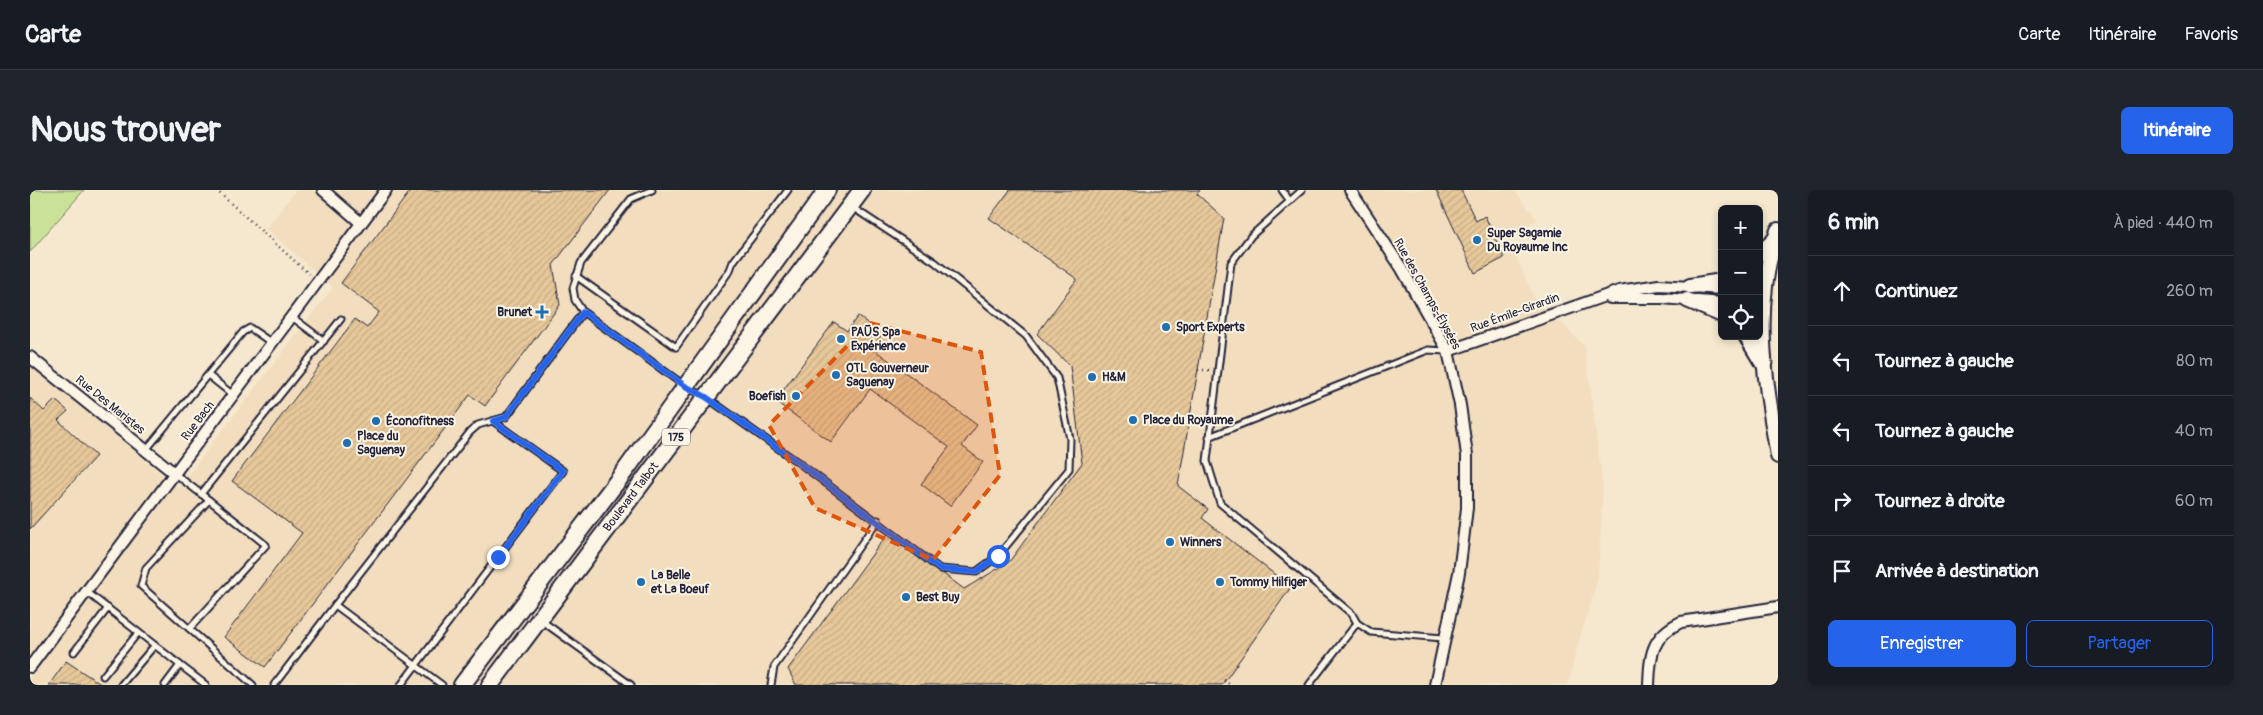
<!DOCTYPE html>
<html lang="fr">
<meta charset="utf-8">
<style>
:root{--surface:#171b24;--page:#20242c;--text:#f1f3f6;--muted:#9ea1a6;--line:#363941;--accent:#2563eb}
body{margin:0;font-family:Pangolin,sans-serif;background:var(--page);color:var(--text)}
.controls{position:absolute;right:15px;top:15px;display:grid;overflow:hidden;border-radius:8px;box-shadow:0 2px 8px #0003}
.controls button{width:45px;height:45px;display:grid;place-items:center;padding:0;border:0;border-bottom:1px solid var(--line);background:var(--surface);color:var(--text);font:25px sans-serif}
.stop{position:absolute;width:15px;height:15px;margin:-11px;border:4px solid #2563eb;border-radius:50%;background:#fff}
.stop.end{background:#2563eb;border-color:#fff;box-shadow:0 1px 5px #0008}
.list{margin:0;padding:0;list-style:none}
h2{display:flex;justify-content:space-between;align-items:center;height:65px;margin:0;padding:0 20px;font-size:21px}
h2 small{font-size:16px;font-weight:400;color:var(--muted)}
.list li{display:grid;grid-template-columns:32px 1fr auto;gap:15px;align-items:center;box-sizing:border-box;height:70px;padding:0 20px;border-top:1px solid var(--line)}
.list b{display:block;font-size:19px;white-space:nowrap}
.list em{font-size:16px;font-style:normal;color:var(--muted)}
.actions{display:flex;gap:10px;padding:15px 20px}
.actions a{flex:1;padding:11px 0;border:1px solid var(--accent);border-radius:8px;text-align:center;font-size:18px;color:var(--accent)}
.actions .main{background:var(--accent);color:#fff}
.icon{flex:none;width:28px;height:28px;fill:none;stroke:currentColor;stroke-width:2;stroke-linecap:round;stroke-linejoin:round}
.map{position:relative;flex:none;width:1748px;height:495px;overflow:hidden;border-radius:8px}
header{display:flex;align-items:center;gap:30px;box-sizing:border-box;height:70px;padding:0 25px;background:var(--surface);border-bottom:1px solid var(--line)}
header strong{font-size:24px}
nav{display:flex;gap:28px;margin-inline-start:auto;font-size:18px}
.intro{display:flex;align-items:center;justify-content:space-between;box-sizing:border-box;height:120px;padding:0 30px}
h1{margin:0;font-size:35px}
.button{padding:12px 22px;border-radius:8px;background:var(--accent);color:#fff;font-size:18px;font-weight:700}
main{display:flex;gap:30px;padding:0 30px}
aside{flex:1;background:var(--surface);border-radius:8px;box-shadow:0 2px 8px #0003}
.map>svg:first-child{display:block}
</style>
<header>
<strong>Carte</strong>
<nav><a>Carte</a><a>Itinéraire</a><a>Favoris</a></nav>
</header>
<div class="intro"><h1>Nous trouver</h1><a class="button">Itinéraire</a></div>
<main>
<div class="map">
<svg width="1748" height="495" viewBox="0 0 1748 495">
<defs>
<pattern id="building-hatch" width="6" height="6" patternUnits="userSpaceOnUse" patternTransform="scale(1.25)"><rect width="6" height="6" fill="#e7c89a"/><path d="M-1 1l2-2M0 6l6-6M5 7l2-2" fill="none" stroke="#c6ac86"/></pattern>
</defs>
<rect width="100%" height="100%" fill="#f6e8ce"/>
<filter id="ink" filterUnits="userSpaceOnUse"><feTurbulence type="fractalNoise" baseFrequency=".02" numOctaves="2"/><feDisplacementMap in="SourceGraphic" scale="10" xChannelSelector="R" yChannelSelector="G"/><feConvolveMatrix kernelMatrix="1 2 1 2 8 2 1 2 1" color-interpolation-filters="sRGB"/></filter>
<g filter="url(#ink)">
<path fill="#f2debe" d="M266,0H1484L1508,30L1476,45L1507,114L1534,135L1555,157L1573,297L1568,389L1547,458L1538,495H0V174L148,298L303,97L236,39Z"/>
<path fill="#c9e298" stroke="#76826a" d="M0,0H54L0,62Z"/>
<g fill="url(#building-hatch)" stroke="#22223b">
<path d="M381,0H580L523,75L530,115L455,216L440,205L235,477L194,447L272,343L202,291L325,129L337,138L349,122L311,93Z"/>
<path d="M980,0H1170L1167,4L1194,28L1148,296L1178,319L1172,328L1261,397L1192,495H766L758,479L858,343L934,399L979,372L1052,273L1040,176L1007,144L1047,89L959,28Z"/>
<path d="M1406,0H1431L1446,31L1455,26L1474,68L1445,83Z"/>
<path d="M828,126L852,144L842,158L947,235L932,256L953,272L920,316L891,294L919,257L840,199L801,252L745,211L804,132L817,141Z"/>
<path d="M0,208L14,221L25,210L38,221L28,230L66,266L0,339Z"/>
<path d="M36,471L72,495H19Z"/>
</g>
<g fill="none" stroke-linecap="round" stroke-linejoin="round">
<defs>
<g id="lane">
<path d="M622,0L601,9L551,73L543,98L545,110L553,122L655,196L676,207L769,273L910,379L946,382L968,366L1039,279L1040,249L1027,188L996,146L905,72L822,17"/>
<path d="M1252,0L1260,11"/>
<path d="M1272,0L1221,46L1201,73L1177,271L1190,313L1322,424L1327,433"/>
<path d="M546,86L646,157L700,80L703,72L758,0"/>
<path d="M262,127L294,151"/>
<path d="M178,185L203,205"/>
<path d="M1179,247L1398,160L1417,161"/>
<path d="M116,260L213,142L220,138L242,153"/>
<path d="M144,283L179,310"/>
<path d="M171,304L311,129"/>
<path d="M57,402L150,475"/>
<path d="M512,431L601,495"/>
<path d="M161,437L236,355L179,310L116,378L111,396L223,495"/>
<path d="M44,462L78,418"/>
<path d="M73,486L108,443"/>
<path d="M91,495L124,456"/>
<path d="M135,495L150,475L176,495"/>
<path d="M244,495L305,415"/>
<path d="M371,495L533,281L463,231"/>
<path d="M412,495L305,415L440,242L448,235L476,227L553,122"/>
<path d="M741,495L744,477L848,330"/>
<path d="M1279,495L1327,433L1341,442L1413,448"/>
</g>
<g id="street">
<path d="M293,0L331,33"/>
<path d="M1320,0L1372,79L1418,161L1430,215L1437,265V318L1429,383L1405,495"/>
<path d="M1580,108H1632L1692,113"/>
<path d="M1418,161L1589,101L1629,95L1692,99"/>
<path d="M0,167L144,283"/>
<path d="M0,477L356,0"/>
<path d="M1619,495C1620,466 1621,446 1651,432L1748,417"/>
</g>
<g id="secondary">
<path d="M1748,40C1721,117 1735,188 1748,266"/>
<path d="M1729,64L1745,49"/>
<path d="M1660,96L1692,91"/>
<path d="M1657,110L1692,125"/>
<path d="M1716,146L1731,171"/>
</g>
<g id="primary">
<path d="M432,495L595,281L797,0"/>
<path d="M460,495L832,0"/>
</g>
</defs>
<use href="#lane" stroke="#22223b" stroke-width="9"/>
<use href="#street" stroke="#22223b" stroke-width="14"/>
<use href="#secondary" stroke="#22223b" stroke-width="18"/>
<use href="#primary" stroke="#22223b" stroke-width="20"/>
<g stroke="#22223b" stroke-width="2.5" stroke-dasharray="1 4" stroke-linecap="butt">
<path d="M186,0L279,84"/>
<path d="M1168,180H1179"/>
<path d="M1194,490L1200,495"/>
</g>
<use href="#lane" stroke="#fcf5e5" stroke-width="5"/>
<use href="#street" stroke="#fcf5e5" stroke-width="10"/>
<use href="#secondary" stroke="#fcf5e5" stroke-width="14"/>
<use href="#primary" stroke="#fcf5e5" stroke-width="16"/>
</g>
</g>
<g fill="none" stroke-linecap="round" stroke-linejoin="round" filter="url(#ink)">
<path stroke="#2563eb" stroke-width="6" d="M468,367L533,281L463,231L476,227L553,122L655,196L676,207L769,273L910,379L946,382L968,366"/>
</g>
<path fill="#de560e" fill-opacity="0.2" stroke="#de560e" stroke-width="4" stroke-dasharray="10 6" stroke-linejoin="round" d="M840,133L951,162L970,285L903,370L785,318L739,235Z"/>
<g fill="#1f6fb2" stroke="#fcf5e5" stroke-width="2">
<circle cx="1447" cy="50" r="5"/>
<path d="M509.5 114.5h5v5h5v5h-5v5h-5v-5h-5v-5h5z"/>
<circle cx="1136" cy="137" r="5"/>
<circle cx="811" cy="149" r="5"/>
<circle cx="806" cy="185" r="5"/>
<circle cx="1062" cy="187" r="5"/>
<circle cx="766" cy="206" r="5"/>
<circle cx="1103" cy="230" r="5"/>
<circle cx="346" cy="231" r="5"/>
<circle cx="317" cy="253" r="5"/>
<circle cx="1140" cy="352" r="5"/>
<circle cx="611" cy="392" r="5"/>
<circle cx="1190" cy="392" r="5"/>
<circle cx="876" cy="407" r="5"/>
</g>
<g text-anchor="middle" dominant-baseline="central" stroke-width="4" stroke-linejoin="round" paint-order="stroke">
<rect fill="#fcf5e5" stroke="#63616e" stroke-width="1" x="632" y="238.5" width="28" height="17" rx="4"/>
<g font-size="11" font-weight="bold" fill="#22223b">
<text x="646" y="247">175</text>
</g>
<g font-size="12" font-weight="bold" fill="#22223b" stroke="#fcf5e5" text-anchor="start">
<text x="1457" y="43">Super Sagamie<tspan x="1457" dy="14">Du Royaume Inc</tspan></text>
<text x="502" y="122" text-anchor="end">Brunet</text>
<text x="1146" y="137">Sport Experts</text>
<text x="821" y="142">PAŪS Spa<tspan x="821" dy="14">Expérience</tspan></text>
<text x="816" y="178">OTL Gouverneur<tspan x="816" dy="14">Saguenay</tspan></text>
<text x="1072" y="187">H&amp;M</text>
<text x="756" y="206" text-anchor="end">Boefish</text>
<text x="1113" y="230">Place du Royaume</text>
<text x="356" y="231">Éconofitness</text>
<text x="327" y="246">Place du<tspan x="327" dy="14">Saguenay</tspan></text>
<text x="1150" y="352">Winners</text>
<text x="621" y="385">La Belle<tspan x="621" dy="14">et La Boeuf</tspan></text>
<text x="1200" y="392">Tommy Hilfiger</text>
<text x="886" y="407">Best Buy</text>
</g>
<g font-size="12" fill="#22223b" stroke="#fcf5e5">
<text transform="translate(1397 104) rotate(61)">Rue des Champs-Élysées</text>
<text transform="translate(1485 123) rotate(-20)">Rue Émile-Girardin</text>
<text transform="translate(80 215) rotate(39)">Rue Des Maristes</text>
<text transform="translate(168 231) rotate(-53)">Rue Bach</text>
<text transform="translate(601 307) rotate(-53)">Boulevard Talbot</text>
</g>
</g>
</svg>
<div class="controls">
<button>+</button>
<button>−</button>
<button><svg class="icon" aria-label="locate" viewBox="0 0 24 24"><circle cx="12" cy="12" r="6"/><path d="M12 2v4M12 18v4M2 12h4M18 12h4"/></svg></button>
</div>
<div class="stop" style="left:968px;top:366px"></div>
<div class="stop end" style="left:468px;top:367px"></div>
</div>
<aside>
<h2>6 min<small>À pied · 440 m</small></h2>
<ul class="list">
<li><svg class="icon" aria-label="ahead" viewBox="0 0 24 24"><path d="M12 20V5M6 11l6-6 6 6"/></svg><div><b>Continuez</b></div><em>260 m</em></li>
<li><svg class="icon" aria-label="left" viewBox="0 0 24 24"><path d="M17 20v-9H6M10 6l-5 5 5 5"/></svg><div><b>Tournez à gauche</b></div><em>80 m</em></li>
<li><svg class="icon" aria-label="left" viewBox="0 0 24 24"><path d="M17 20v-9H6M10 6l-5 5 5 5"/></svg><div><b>Tournez à gauche</b></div><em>40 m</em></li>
<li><svg class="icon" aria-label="right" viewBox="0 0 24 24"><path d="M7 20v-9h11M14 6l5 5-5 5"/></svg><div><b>Tournez à droite</b></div><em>60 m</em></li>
<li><svg class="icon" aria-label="arrive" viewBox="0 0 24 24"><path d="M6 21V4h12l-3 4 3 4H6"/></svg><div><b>Arrivée à destination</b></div></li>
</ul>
<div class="actions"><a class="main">Enregistrer</a><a>Partager</a></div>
</aside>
</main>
